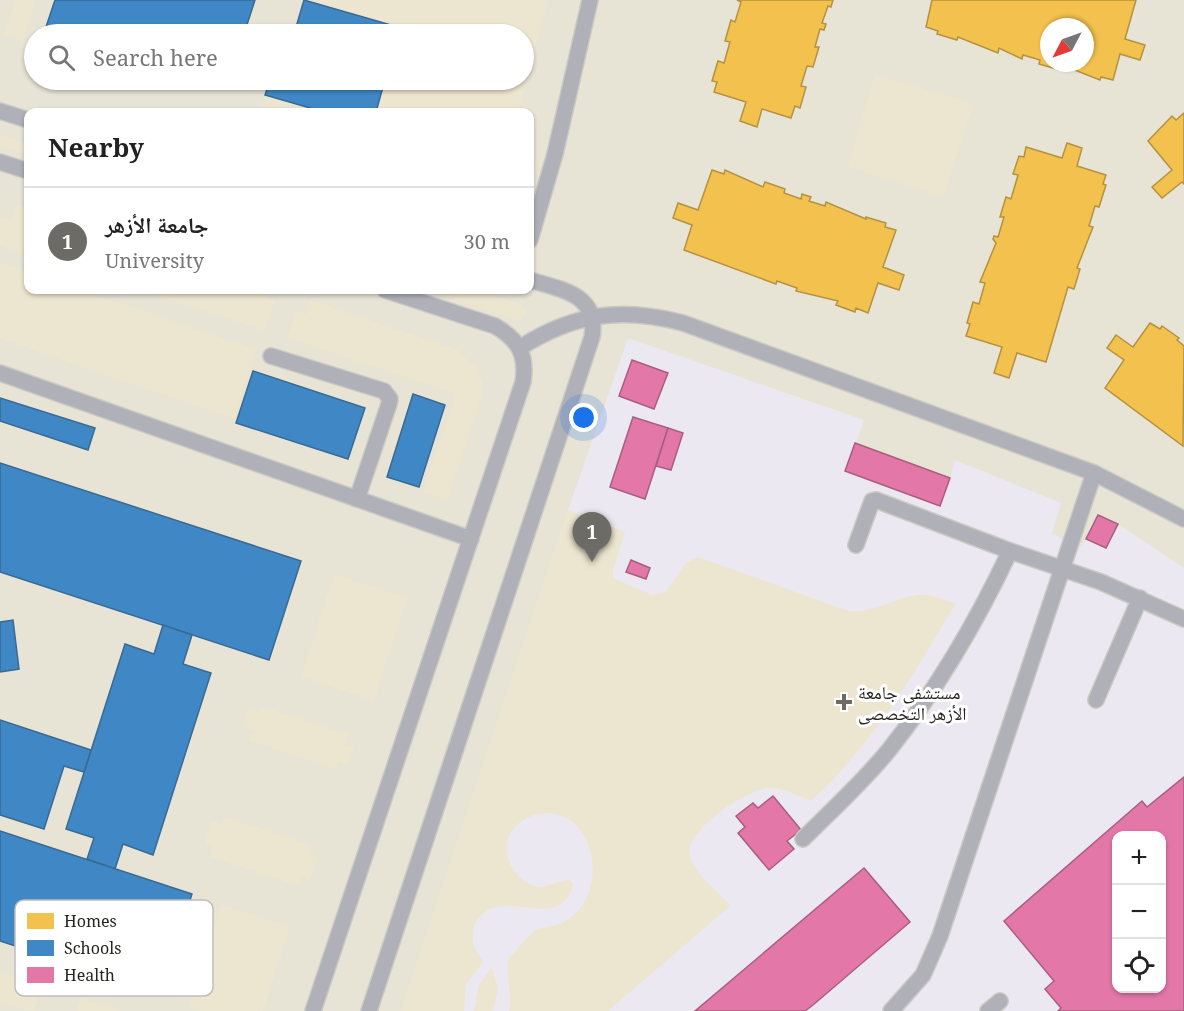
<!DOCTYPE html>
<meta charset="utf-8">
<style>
:root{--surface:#fff;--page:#f2f2f2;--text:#222;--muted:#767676;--line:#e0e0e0;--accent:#6d6b66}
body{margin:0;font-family:"Noto Serif","Noto Naskh Arabic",serif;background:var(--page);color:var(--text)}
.controls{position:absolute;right:18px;bottom:18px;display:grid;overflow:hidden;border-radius:12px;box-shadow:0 2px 4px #0004}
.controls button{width:54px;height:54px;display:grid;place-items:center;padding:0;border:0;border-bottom:2px solid var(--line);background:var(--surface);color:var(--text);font:30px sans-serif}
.compass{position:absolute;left:1040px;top:18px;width:54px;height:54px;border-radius:50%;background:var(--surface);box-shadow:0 2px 4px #0004;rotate:229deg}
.you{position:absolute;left:584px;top:418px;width:21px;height:21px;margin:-15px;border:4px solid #fff;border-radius:50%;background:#1a73e8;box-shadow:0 0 0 9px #1a73e833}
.badge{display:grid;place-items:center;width:39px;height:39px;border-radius:50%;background:var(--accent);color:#fff;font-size:20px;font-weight:700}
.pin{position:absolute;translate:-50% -50px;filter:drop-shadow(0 2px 3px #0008)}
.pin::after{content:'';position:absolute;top:32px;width:21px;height:18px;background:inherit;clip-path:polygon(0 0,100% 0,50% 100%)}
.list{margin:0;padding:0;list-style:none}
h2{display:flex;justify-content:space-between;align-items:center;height:78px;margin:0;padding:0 24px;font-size:26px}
h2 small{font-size:20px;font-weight:400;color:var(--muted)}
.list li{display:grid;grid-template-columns:39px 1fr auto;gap:18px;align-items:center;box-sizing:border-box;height:108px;padding:0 24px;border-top:2px solid var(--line)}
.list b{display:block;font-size:22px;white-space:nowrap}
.list p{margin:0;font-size:20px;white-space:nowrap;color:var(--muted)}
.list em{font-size:20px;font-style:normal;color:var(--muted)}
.icon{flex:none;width:33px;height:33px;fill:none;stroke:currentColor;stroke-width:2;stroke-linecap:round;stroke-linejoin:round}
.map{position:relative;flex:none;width:1184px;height:1011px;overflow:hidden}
.search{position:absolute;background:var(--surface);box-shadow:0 2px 4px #0004;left:24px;top:24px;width:510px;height:66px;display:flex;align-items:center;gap:15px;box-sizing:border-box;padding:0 21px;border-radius:33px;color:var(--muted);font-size:22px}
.panel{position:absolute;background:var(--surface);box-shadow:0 2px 4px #0004;left:24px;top:108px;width:510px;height:186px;border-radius:12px}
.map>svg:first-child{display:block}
</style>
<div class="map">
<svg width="1184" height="1011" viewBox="0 0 1184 1011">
<rect width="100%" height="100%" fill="#f0eee7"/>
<path fill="#e7e3d5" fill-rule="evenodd" d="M0,0H1184V1011H0ZM1049,27H1085V63H1049ZM34,34H524V80H34ZM28,112H530V290H28ZM1116,836H1162V988H1116Z"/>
<path fill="#ebe8f1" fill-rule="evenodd" d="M628,338L864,420L856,443L950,478L955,460L1061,503L1052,534L1082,547L1098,515L1118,524L1184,568V1011H401L568,510ZM1116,836H1162V988H1116Z"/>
<g fill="#ece5cf">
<path d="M16,0H37L23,41L4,34Z"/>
<path d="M305,0H548L518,112H376L383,87L360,80H524V34H396L398,27Z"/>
<path d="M875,74L973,104L944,197L847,167Z"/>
<path d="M265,95L324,112H260Z"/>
<path d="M0,134L28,144V155L0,146Z"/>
<path d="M16,204L28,208V255L0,246V216L12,219Z"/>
<path d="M0,262L28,271V290H82L257,349L234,419L0,339Z"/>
<path d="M137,290H268L266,298L275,301L265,331Z"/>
<path d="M427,290H478L520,304L525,307L526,313L520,320H516Z"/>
<path d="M311,300L458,350L478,369L482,382V396L447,501L423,492L456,394L287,338L296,311L306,314Z"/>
<path d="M568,510L625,532L613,570V578L652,595L665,593L686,563L698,557L848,611C874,614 893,598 918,595C930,593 944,600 955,604C913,676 872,745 811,801C799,796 786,789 772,788C750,786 683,831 690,856C695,874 718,892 730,906L608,1011H509C513,994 504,968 509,958C517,951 530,932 538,929C544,926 553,927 560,924C587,912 597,882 591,854C574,781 481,819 513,869C519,878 528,886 539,887C549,888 559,879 570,880L573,884C559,936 504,884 478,919C473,925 472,934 473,941C474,950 480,955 483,962L466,984L464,1011H401Z"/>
<path d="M334,574L408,598L374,701L301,677Z"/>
<path d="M261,706L348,734L345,744L354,747L348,765L339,761L336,769L249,741L252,731L242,728L248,709L259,712Z"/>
<path d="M224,817L312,845L309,854L318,856L310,881L301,877L299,886L209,857L213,846L205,843L212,821L222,824Z"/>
<path d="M221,904L290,927L263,1011H202L189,1007Z"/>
<path d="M492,968L498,989L493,1011H474L479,985Z"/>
<path d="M0,972L42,986L34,1011L0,1003Z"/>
<path d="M81,998L122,1011H76Z"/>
</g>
<g fill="#f2c14e" stroke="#b59240" stroke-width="1.5" fill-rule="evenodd">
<path d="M737,0H833L831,7L828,6L822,23L826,24L824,30L820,29L815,47H819L813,67L807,66L801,86L806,87L800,108L795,106L791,118L762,109L757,127L740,121L746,102L714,92L717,82L712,81L718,61L724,63L730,42L725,41L731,20L735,22L741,2Z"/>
<path d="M932,0H1136L1125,39L1145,45L1140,60L1120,54L1113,80L1101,77L1100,80L1062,65L1060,70L1039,64L1040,60L1023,55L1022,59L999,48L998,53L958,37L957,40L937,34L938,31L926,27ZM1049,27H1085V63H1049Z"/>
<path d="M1184,113V184L1182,182L1162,198L1152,187L1172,170L1148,141L1172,116L1176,120Z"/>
<path d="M1067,143L1082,148L1077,166L1106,175L1103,184L1106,185L1099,207L1095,206L1089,226L1093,227L1077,268L1080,269L1074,289L1068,287L1046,362L1017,353L1009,378L994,373L1002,347L966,336L970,324L967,323L973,302L979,304L985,283L980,282L996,243L993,239L994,236L998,237L1004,217H1000L1006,197L1011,199L1018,175L1013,174L1019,156L1024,157L1026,147L1062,158Z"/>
<path d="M712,170L724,174L725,170L763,187L765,182L785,189L784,193L801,199L802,194L811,197L809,201L825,206L826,202L866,219V217L886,223L885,227L896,230L883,267L904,275L899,290L878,283L868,313L856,308L855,312L836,305L838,301L796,291L797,288L777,281L776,284L684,250L692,225L673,218L678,203L698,210Z"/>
<path d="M1150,323L1160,329L1162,326L1179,338L1177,340L1184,346L1183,446L1105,388L1124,360L1107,348L1116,335L1133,347Z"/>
</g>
<g fill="#3f88c5" stroke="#386a94" stroke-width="1.5">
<path d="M55,0H255L244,34H59L45,30Z"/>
<path d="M304,0L398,27L396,34H294Z"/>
<path d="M197,80H230L227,89Z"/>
<path d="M270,80H360L383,87L376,112H324L265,95Z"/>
<path d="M253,371L365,408L348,459L236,423Z"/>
<path d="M413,394L445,405L419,487L387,477Z"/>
<path d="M0,398L95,428L88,450L0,421Z"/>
<path d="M0,463L301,561L269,660L0,572Z"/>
<path d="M13,620L19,669L0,672V622Z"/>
<path d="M163,625L192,635L183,664L211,673L153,855L123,844L115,869L87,859L94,838L66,829L125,644L154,654Z"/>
<path d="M0,720L91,750L84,772L64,766L44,829L0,815Z"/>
<path d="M0,831L192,894L160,993L0,941Z"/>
</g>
<g fill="#e377a8" stroke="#aa5e7f" stroke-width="1.5" fill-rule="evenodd">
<path d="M632,360L668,373L654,409L619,396Z"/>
<path d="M633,417L668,428L645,499L610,487Z"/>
<path d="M668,428L683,433L671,470L656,466Z"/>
<path d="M855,443L950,478L940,506L845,471Z"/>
<path d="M1098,515L1118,524L1106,548L1086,539Z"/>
<path d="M631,560L650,568L646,579L626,572Z"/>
<path d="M1184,777V1011H1058L1061,1008L1045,989L1054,981L1004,921L1142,801L1147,807ZM1116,836H1162V988H1116Z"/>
<path d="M773,796L801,830L787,841L794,849L769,870L738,833L745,827L736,816L753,803L758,808Z"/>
<path d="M864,868L910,922L813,1005L805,1011H695Z"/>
</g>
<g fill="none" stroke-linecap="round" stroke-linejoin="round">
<defs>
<g id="lane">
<path d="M0,111L28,120"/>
<path d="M0,162L28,171"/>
<path d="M530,240L555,154L590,0"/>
<path d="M521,347C575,313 621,307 683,323L1094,473L1184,519"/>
<path d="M271,356L384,391L390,399L389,404L357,499"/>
<path d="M0,373L471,539"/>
<path d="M856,545L872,501L876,500L1010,551L1101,582L1184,619"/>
<path d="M1096,700L1140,598"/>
<path d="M803,839C832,810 863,782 889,750C937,689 977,621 1010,551"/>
<path d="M313,1011L523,382C527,355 519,340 495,326L385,290"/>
<path d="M369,1011L592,337C599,294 562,290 530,280"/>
<path d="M891,1011L923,975L940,936L1094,473"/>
<path d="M988,1011L1000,1001"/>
</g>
</defs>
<use href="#lane" stroke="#cbc9c4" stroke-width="18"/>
<use href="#lane" stroke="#afb0b8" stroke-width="15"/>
</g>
<path fill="#6d6b66" stroke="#fff" stroke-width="2" d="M841 693h6v6h6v6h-6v6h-6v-6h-6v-6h6z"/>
<g text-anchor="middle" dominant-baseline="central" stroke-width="6" stroke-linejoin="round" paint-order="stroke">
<g font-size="18" fill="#262420" stroke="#fff" text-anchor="start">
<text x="858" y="692">مستشفى جامعة<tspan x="858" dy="21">الأزهر التخصصى</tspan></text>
</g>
</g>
<rect x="15" y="900" width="198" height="96" rx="9" fill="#fff" stroke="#bebdbc" stroke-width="1.5"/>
<rect x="27" y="913" width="27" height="16" fill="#f2c14e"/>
<rect x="27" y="940" width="27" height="16" fill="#3f88c5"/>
<rect x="27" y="967" width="27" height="16" fill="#e377a8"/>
<g font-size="16" fill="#262420">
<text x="64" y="927">Homes</text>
<text x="64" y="954">Schools</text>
<text x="64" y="981">Health</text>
</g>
</svg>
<div class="controls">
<button>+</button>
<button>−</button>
<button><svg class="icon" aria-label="locate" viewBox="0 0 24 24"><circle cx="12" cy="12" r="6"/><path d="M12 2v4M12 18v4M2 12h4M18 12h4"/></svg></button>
</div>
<svg class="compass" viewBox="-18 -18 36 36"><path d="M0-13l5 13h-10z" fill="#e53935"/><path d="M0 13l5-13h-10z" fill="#767676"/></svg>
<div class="you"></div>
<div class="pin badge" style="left:592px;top:562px">1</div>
<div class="search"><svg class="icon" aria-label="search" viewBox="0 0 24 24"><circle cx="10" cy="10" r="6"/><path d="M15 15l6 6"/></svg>Search here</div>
<section class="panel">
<h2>Nearby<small></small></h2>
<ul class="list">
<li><span class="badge">1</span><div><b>جامعة الأزهر</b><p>University</p></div><em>30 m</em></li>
</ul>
</section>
</div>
